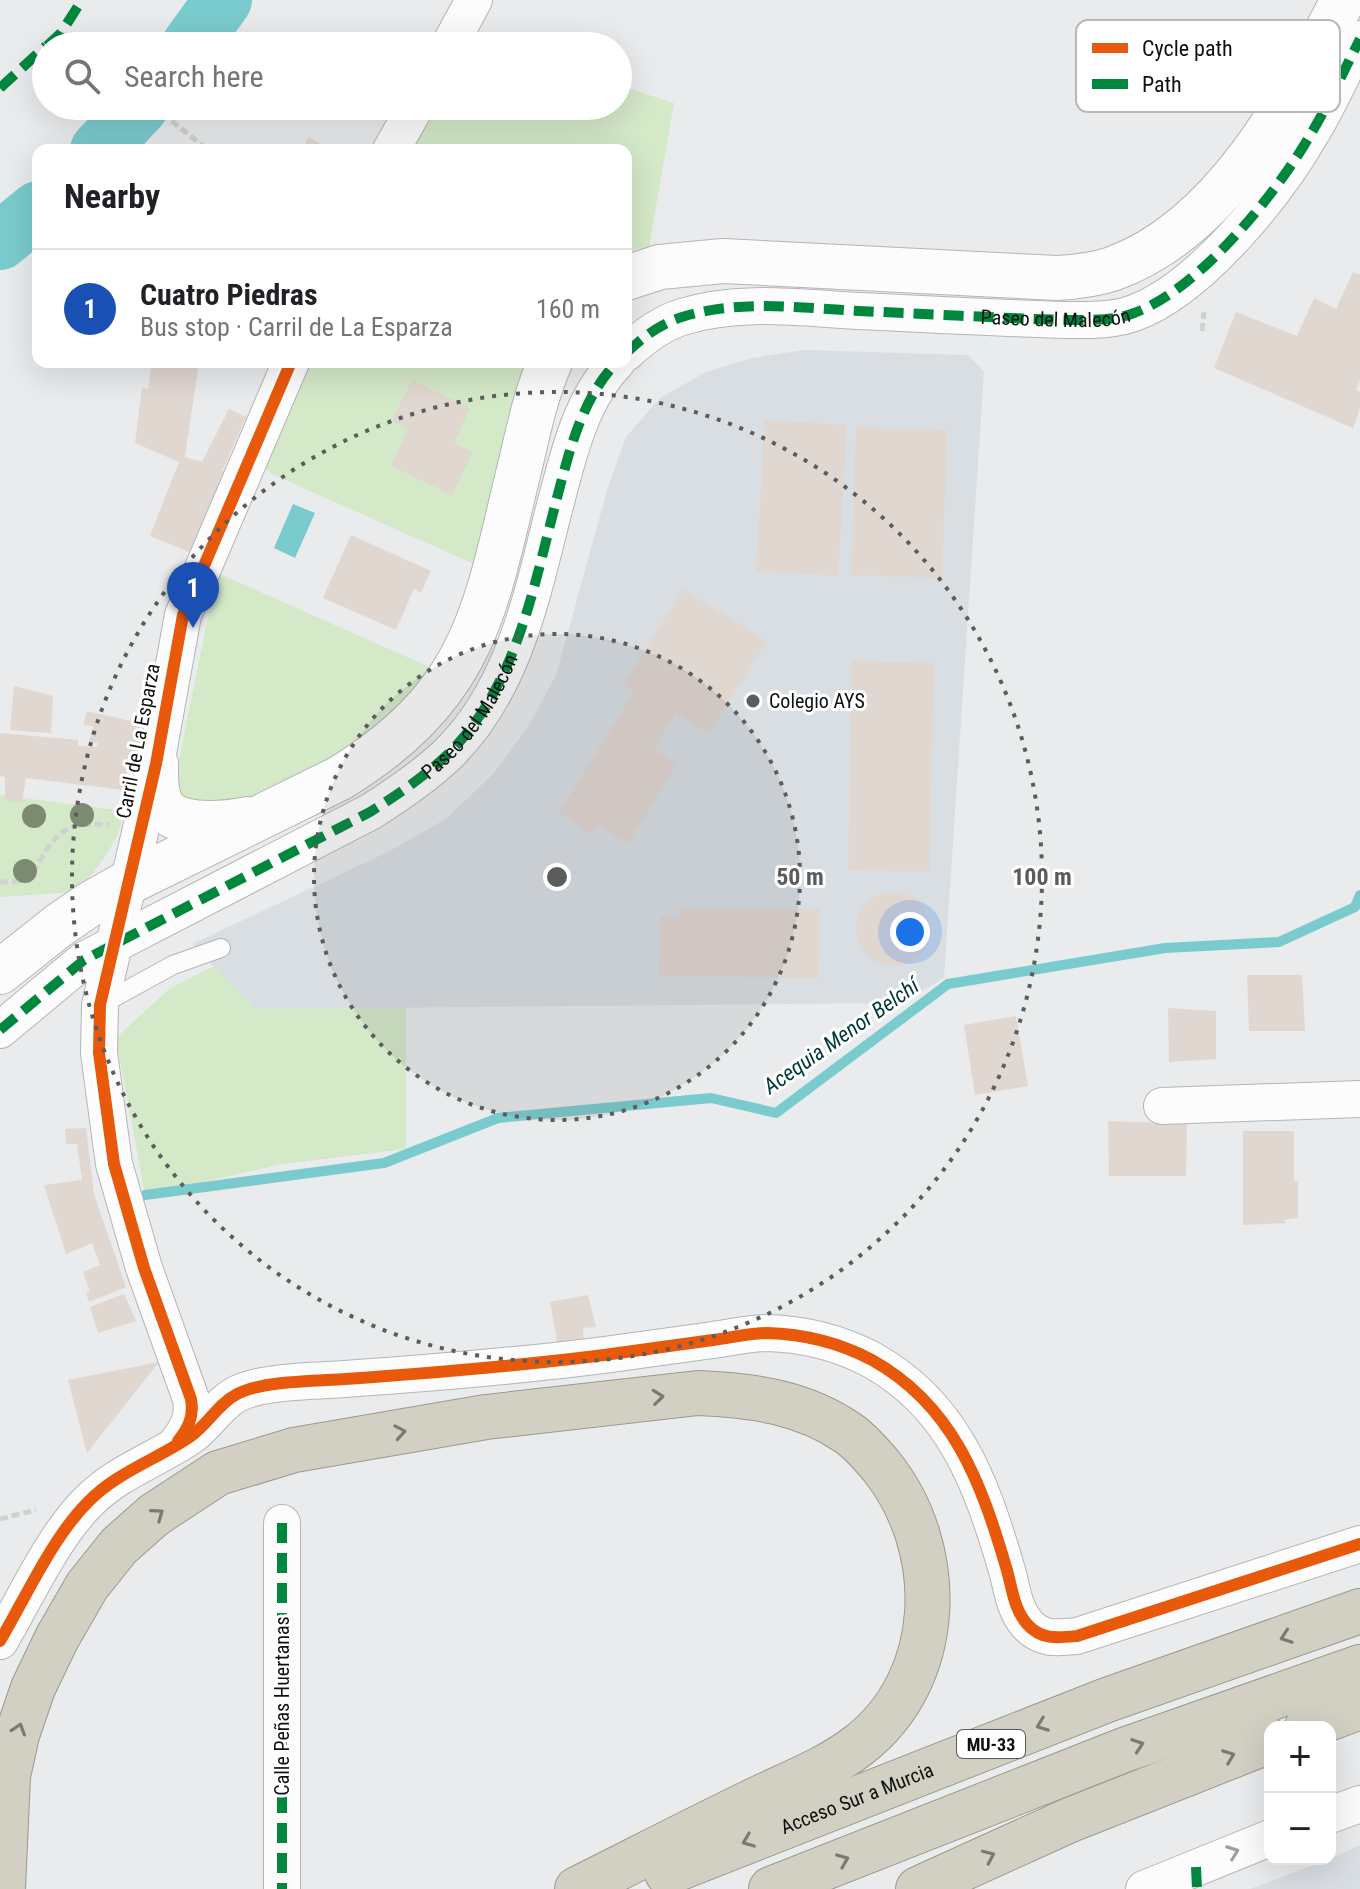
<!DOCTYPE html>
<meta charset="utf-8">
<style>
:root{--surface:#fff;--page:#f6f6f6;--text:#202124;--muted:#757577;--line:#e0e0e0;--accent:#1a73e8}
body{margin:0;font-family:"Roboto Condensed",sans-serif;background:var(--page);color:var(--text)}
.controls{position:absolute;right:24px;bottom:24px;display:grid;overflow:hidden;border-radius:16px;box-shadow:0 8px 32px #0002}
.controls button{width:72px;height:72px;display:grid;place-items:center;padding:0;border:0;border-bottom:2px solid var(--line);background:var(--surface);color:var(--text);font:40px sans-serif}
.you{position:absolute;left:910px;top:932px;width:28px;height:28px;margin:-20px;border:6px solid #fff;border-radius:50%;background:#1a73e8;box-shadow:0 0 0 12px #1a73e833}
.badge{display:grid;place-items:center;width:52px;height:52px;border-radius:50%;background:var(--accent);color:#fff;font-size:26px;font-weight:700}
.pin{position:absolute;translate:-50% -66px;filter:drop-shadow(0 2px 4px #0008)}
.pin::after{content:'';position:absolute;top:42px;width:28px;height:24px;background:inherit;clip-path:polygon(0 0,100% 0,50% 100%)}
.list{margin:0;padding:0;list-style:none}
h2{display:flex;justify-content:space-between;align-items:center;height:104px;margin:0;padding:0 32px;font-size:34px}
h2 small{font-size:26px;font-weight:400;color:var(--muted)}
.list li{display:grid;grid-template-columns:52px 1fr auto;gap:24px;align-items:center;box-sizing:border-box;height:120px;padding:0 32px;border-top:2px solid var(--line)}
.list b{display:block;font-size:30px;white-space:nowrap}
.list p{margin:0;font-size:26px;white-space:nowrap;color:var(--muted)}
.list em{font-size:26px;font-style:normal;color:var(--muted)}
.icon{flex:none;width:44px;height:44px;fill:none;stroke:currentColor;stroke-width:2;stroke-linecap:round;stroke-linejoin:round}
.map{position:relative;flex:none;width:1360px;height:1889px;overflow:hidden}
.search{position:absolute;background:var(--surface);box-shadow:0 8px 32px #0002;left:32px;top:32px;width:600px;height:88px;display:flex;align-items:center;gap:20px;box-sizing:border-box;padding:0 28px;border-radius:44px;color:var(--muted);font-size:30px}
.panel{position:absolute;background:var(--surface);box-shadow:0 8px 32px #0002;left:32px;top:144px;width:600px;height:224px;border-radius:16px}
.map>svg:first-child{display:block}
</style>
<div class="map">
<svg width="1360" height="1889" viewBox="0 0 1360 1889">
<rect width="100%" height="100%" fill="#e9ebed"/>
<g fill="#d9dee3">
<path d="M805,350L968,355L984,372L944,978L902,1003L255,1009L192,944L388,852L446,819L494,773L528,727L556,675L608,487L626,437L660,398L706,372L752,358Z"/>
<path d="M1360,1845V1889H1250L1330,1859Z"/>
</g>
<g fill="#d4e9c8">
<path d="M618,85L674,103L649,247L626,251V150H411L432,106H618Z"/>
<path d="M309,362H526L511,412L474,564L274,475L260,465Z"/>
<path d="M217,573L434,669L351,755L280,791L232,805L170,804Z"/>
<path d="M0,795L124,811C119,843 97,869 76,892L0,897Z"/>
<path d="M214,966L255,1009L406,1008V1149L283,1164L145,1195L116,1038L169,989Z"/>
</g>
<path fill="#7acbcd" d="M293,504L315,513L295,558L274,548Z"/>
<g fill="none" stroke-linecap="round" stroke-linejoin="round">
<path stroke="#7acbcd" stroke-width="10" d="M145,1195L384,1163L498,1118L711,1098L776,1113L948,984L1165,948L1279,942L1355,907L1360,895"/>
<g stroke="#7acbcd" stroke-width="58">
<path d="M190,46L223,0"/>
<path d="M99,150L140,106"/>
<path d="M0,241L38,210"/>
</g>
</g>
<g fill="#e1d7d1">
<path d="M309,137L330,150H301Z"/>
<path d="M1353,272L1360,275V381L1356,390L1360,392V408L1353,428L1214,368L1236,312L1297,336L1314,298L1336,309Z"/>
<path d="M152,362H199L185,457L202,462L229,409L246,417L222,471L230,472L194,554L150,536L179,462L135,443L142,388L148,389Z"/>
<path d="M412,380L470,408L454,443L473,452L452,495L391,466L408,429L392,421Z"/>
<path d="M765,420L847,425L838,576L756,571Z"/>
<path d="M856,427L947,430L942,578L851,575Z"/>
<path d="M351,535L431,571L421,593L414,589L396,630L323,598Z"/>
<path d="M683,589L767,641L709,734L676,713L654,749L677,764L628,844L598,825L592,834L559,813L634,692L623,686Z"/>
<path d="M852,661L934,663L929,872L848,870Z"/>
<path d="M14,686L53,696L51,733L10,730Z"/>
<path d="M87,711L148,725L141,768H127L124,790L26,778L22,803L5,800V777L0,776V733L78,740V746L97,747L98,743L89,742L93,726L83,725Z"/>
<circle cx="893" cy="929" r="37"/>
<path d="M679,908L820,909L819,978L659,976L660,917L679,918Z"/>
<path d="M1247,975H1302L1305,1031H1249Z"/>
<path d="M1168,1008L1216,1011V1059L1169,1062Z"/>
<path d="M1016,1016L1028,1086L975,1095L964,1025Z"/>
<path d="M1108,1121L1187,1124L1186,1176H1109Z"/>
<path d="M86,1128L94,1194L126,1287L89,1302L86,1293L90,1291L83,1272L100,1265L92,1243L66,1254L44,1185L82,1180L77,1144H66L65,1129Z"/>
<path d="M1243,1131H1294V1181H1298V1218L1284,1220L1286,1223L1243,1225Z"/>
<path d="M124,1294L136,1321L98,1333L90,1307Z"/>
<path d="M588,1295L596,1327L583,1328L584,1341L558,1346L550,1302Z"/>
<path d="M159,1362L87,1453L68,1380Z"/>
</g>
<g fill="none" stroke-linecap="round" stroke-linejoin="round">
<defs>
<path id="lane" d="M100,1005L173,965L221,948"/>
<g id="street">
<path d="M449,46L474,0"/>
<path d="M391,150L416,106"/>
<path d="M626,353C643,337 660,324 682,317C739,299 801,308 859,311C928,314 998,318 1067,320C1089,320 1113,321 1134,313C1200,289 1278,192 1312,132C1330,102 1344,70 1360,39"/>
<path d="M0,1030L84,960L370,812C397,795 424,777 448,754C518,685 534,584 558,494C570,448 583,397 617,362"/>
<path d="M1162,1106L1360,1099"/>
<path d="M177,1443C188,1428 194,1417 191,1399L144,1268L114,1164L99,1053L100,1005L156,764L183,615L291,362"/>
<path d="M282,1523V1889"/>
<path d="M0,1641C26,1597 52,1538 88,1502C117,1472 158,1459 191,1436C208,1424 218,1404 237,1394C261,1381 316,1381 345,1379C431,1373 518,1366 604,1355C640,1350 676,1345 713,1340C730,1338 749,1333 767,1333C803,1334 840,1343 872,1360C953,1405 981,1482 1006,1567C1012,1586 1013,1608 1027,1624C1041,1640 1057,1638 1077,1636L1360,1544"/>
<path d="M1330,1815L1360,1804"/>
<path d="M1144,1889L1270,1838"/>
</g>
<g id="secondary">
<path d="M626,278L660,267L723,261L1057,278C1076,277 1094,275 1112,269C1222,230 1293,98 1343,0"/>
<path d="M156,764C156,778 155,795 163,807C177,829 227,823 248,819"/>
<path d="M0,972L58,926L90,904L129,882L340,778C479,692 485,608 521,462C529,428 536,394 550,362"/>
</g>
<g id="highway">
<path d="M1307,1727L1360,1707"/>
<path id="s1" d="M667,1873L1107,1700L1360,1611"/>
<path d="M3,1889L8,1776L17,1735L33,1688L57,1638L87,1586L119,1546L154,1515L218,1473L294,1450L486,1417L698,1393C751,1395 803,1402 848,1433C861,1442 872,1455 882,1467C947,1549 945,1678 859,1745C827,1770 787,1784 751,1802C693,1830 635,1860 577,1889"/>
<path d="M771,1889L1124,1750L1360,1667"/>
<path d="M918,1889L1070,1820L1270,1741"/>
</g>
</defs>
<use href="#lane" stroke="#b4b5b7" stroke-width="20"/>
<use href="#street" stroke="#b4b5b7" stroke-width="38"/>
<use href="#secondary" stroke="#b4b5b7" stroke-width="46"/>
<use href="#highway" stroke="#9b9a8d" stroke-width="46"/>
<g stroke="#d0d1d1" stroke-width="5" stroke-dasharray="8 4" stroke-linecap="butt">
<path d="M61,33L78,46"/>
<path d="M153,106L208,150"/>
<path d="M1202,331L1204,312"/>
<path d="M0,882C8,882 18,882 25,879C34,874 36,866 41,859C59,827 74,821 109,825"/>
<path d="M0,1519L36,1510"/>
</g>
<use href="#lane" stroke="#fcfcfc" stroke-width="18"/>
<use href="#street" stroke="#fcfcfc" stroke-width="36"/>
<use href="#secondary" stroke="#fcfcfc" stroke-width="44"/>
<use href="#highway" stroke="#d2d0c3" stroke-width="44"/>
<g stroke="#00873e" stroke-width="10" stroke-dasharray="20 10" stroke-linecap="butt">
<path d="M47,46L61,33L82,0"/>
<path d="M0,88L46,46"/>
<path id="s2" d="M626,353C643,337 660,324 682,317C739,299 801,308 859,311C928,314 998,318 1067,320C1089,320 1113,321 1134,313C1200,289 1278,192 1312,132C1330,102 1344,70 1360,39"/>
<path id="s3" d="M0,1030L84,960L370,812C397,795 424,777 448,754C518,685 534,584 558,494C570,448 583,397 617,362"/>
<path d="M282,1523V1889"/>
<path d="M1196,1867L1197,1889"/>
</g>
<defs>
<g id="cycleway">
<path d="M178,1441C189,1427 194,1416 191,1399L144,1268L114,1164L99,1053L100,1005L156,764L183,615L291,362"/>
<path d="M0,1641C26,1597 52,1538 88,1502C117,1472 158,1459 191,1436C208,1424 218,1404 237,1394C261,1381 316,1381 345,1379C431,1373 518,1366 604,1355C640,1350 676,1345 713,1340C730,1338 749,1333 767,1333C803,1334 840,1343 872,1360C953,1405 981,1482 1006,1567C1012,1586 1013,1608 1027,1624C1041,1640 1057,1638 1077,1636L1360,1544"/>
</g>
</defs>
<use href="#cycleway" stroke="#fff" stroke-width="17"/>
<use href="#cycleway" stroke="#e8590c" stroke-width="12"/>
</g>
<g fill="#7b8a70">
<circle cx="82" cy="815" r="12"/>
<circle cx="34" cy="816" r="12"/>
<circle cx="25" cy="871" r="12"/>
</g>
<defs><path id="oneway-chevron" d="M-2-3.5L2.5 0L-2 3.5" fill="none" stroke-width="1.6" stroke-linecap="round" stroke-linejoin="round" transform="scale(2)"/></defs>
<g stroke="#7a7a72">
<use href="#oneway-chevron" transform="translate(658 1397) rotate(-6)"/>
<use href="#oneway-chevron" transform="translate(400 1432) rotate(-10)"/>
<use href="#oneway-chevron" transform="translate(158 1514) rotate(-36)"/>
<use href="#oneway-chevron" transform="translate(1286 1637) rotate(161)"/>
<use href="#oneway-chevron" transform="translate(1042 1725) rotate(159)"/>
<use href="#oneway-chevron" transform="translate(19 1729) rotate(-72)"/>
<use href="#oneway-chevron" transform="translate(1138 1745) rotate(-19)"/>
<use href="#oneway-chevron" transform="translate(1229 1756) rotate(-21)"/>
<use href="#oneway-chevron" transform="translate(748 1841) rotate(158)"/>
<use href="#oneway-chevron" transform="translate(989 1856) rotate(-24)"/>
<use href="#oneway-chevron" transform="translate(843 1860) rotate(-22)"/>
</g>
<use stroke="#9d9e9e" href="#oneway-chevron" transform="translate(1233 1852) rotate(-21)"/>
<circle cx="557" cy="877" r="243" fill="#5b5d5d" fill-opacity=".12"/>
<g fill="none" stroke="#5b5d5d" stroke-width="4" stroke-dasharray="4 8">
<circle cx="557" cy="877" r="243"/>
<circle cx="557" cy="877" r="485"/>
</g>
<circle fill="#5b5d5d" stroke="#fff" stroke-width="3" cx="753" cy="701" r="8"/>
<g text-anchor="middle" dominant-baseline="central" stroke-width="6" stroke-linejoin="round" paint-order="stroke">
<rect fill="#fff" stroke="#565858" stroke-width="2" x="957" y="1730" width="68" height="28" rx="6"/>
<g font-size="18" font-weight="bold" fill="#0e1010">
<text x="991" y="1744">MU-33</text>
</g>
<g font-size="20" fill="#0e1010" stroke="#fff">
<text stroke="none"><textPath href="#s2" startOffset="442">Paseo del Malecón</textPath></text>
<text stroke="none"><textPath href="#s3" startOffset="572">Paseo del Malecón</textPath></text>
<text transform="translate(138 741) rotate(-79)">Carril de La Esparza</text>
<text transform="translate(282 1706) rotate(-90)">Calle Peñas Huertanas</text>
<text stroke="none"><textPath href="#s1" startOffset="204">Acceso Sur a Murcia</textPath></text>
</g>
<g font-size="20" fill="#0e1010" stroke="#fff" text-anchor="start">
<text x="769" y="701">Colegio AYS</text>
</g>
<g font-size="22" font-style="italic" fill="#003839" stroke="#fff">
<text transform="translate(841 1036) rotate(-35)">Acequia Menor Belchí</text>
</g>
</g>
<rect x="1076" y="20" width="264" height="92" rx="12" fill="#fff" stroke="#b7b7b7" stroke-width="2"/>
<rect x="1092" y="43" width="36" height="10" fill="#e8590c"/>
<rect x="1092" y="79" width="36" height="10" fill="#00873e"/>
<g font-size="22" fill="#0e1010">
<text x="1142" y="56">Cycle path</text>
<text x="1142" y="92">Path</text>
</g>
<circle cx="557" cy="877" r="12" fill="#5b5d5d" stroke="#fff" stroke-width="4"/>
<g font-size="24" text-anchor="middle" font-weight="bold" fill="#5b5d5d" stroke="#fff" stroke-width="6" stroke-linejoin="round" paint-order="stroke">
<text x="800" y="885">50 m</text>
<text x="1042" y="885">100 m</text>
</g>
</svg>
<div class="controls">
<button>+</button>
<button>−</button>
</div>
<div class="you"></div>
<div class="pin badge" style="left:193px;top:628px;background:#1a4fb4">1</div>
<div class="search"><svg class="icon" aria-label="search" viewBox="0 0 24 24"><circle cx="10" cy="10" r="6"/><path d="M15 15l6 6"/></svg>Search here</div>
<section class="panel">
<h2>Nearby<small></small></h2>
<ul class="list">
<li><span class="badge" style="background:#1a4fb4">1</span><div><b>Cuatro Piedras</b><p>Bus stop · Carril de La Esparza</p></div><em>160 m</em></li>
</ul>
</section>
</div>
